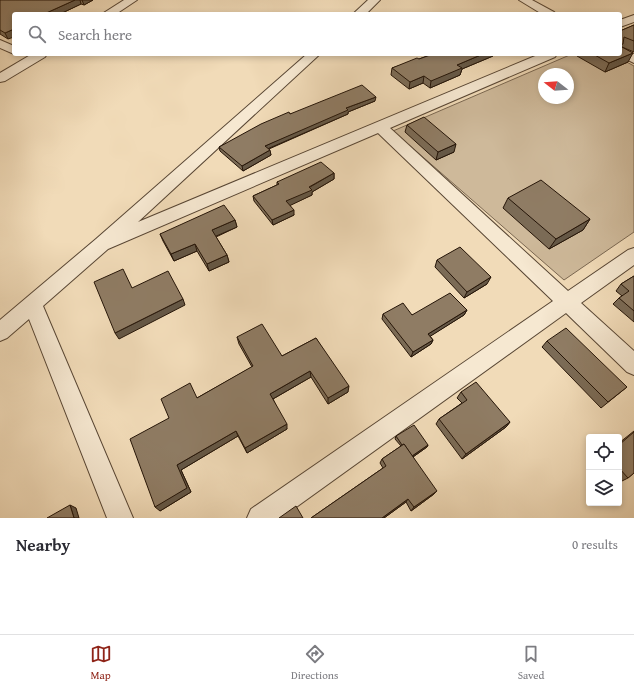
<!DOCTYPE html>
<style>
:root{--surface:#fff;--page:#f7f7f7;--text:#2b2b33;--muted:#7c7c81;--line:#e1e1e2;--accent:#8f2418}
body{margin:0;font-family:"Gentium Book Plus",serif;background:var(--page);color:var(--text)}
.controls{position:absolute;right:12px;bottom:12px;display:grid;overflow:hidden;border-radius:4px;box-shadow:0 2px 6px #0003}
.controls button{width:36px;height:36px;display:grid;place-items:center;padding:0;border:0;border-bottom:1px solid var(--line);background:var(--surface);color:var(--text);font:20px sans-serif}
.compass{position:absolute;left:538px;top:68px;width:36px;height:36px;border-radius:50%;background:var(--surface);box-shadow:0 2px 6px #0003;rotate:287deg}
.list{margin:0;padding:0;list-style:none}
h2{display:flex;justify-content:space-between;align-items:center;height:52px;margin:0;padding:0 16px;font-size:17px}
h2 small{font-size:13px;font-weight:400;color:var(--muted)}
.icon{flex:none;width:22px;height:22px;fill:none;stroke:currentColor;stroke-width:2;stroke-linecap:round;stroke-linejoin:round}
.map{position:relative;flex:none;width:634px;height:518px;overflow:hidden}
.search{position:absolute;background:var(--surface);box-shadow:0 2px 6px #0003;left:12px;right:12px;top:12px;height:44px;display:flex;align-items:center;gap:10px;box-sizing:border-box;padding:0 14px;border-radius:4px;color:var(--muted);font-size:15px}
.sheet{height:116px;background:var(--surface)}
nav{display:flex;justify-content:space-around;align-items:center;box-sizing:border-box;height:56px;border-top:1px solid var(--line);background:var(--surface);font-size:11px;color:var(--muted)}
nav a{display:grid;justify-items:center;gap:2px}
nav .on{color:var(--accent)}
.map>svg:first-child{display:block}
</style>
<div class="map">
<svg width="634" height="518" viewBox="0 0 634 518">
<rect width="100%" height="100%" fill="#f1dbb8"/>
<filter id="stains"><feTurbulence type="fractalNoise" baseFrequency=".005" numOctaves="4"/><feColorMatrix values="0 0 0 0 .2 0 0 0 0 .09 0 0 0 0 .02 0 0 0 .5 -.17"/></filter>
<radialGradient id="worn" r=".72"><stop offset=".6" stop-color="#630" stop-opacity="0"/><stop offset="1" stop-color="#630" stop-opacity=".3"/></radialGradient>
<path fill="#ceb99a" stroke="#7a6751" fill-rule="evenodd" d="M572,54H612L634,66V232L564,280L393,131ZM544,74H568V98H544Z"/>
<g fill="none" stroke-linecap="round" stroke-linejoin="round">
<defs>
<g id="minor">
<path d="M124,0H137L116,14H102Z"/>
<path d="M368,0H380L366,14H353Z"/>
<path d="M519,0H532L554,12L556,14H542Z"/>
<path d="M634,15V22L620,27V20Z"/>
<path d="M0,40L14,46V54L0,48Z"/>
<path d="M620,47L634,54V63L616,54H620Z"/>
<path d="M32,54H47L45,57L5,81L0,82V73Z"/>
<path d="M307,54H320L138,222L540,54H557L555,57L390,128L568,291L628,250L634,248V265L581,303L634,351V375L627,372L566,313L281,518H247L251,509L553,301L378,133L108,249L43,306L133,518H107L29,319L7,338L0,341V320L96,239Z"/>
</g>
</defs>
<use href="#minor" stroke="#584634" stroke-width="2"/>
<use href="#minor" fill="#f6e8d1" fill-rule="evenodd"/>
</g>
<g fill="#7b6b56" stroke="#251508">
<path d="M0,0H93L84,5L81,4L60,14H14L8,39L0,34Z"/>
<path d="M634,25V52L622,47L628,62L605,72L577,56L578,54H620V31Z"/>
<path d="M433,54H494L493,56L462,69L460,75L430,88L423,83L409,89L391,75L392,68L419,59Z"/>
<path d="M375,101L348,112V114L269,149L271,155L243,171L220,151L219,147L290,114Z"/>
<path d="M407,125L454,152L436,160L405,132Z"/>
<path d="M334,173V179L312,192V195L290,205L294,215L273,225L254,201L253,196L277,185V182Z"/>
<path d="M508,198L590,219L583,230L549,249L503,208Z"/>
<path d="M235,220L237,227L216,237L227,255L229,262L209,271L197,251L174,261L163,241L160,234Z"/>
<path d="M437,260L487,284L464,298L435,267Z"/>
<path d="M634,276V322L613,304L619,298L622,296L616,291L621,284Z"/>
<path d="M467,310L464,315L430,336L433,340L431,344L411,357L382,319L383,314L412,315Z"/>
<path d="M237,337L282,356L316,338L348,392L328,404L311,377L273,399L287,429L247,453L238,436L181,470L191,492L160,511L169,418L197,398L252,367L239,344Z"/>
<path d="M547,341L627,387L601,408L542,347Z"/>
<path d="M461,392L510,422L506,427L462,459L436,424L439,419L462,403L457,398Z"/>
<path d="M634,431V473L628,478L622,481L619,478V443Z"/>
<path d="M396,436L428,445L427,447L413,457L434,494L411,511L406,502L384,518H311L383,468L380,463L382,459L401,446L395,439Z"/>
</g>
<g fill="#645746" stroke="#251508">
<path d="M75,0H80L81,4L60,14H44Z"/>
<path d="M82,0H93L84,5Z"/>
<path d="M14,29V37L8,39L5,33Z"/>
<path d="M633,53L628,62L605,72L609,63Z"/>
<path d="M483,54H494L493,56L462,69L460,75L430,88L431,81L457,65Z"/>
<path d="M424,76L423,83L409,89L410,82Z"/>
<path d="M376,97L375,101L348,112V114L265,150V146L346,108Z"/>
<path d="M456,144L454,152L436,160L438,152Z"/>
<path d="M270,150L271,155L243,171L242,166Z"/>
<path d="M334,173V179L312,192V195L287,207L286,201Z"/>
<path d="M294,210V215L273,225L272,220Z"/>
<path d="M590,219L583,230L549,249L556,239Z"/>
<path d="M235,220L237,227L214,237L212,230Z"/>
<path d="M195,244L197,251L174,261L171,254Z"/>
<path d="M227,255L229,262L209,271L207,264Z"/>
<path d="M491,277L487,284L464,298L467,292Z"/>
<path d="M183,299L185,305L119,339L115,333Z"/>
<path d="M467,310L464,315L426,339L428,334Z"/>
<path d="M433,340L431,344L411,357L413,352Z"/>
<path d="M310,371L311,377L271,400L270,394Z"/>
<path d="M349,386L348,392L328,404V398Z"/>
<path d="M510,422L506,427L462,459L466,454Z"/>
<path d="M287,424V429L247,453L245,448Z"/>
<path d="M236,431L238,436L181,470L191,492L160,511L155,507L177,465Z"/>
<path d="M428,445L427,447L410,459L411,457Z"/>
<path d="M437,491L434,494L411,511L414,507Z"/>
<path d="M408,499L406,502L384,518H382Z"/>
<path d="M70,505L76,508L79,518H74Z"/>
</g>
<g fill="#8f7c64" stroke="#251508">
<path d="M0,0H75L44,14H14V29L5,33L0,30Z"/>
<path d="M634,25V41L624,37L623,44L620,45V31Z"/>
<path d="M620,46L633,53L609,63L593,54H620Z"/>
<path d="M433,54H483L457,65L462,68L431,81L424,76L410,82L392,68L417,58L419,59Z"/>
<path d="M362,85L376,97L346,108L348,110L265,146L270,150L242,166L219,147L261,124L289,112L290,114Z"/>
<path d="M424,117L456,144L438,152L407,125Z"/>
<path d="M321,162L334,173L309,187L312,190L286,201L294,210L272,220L253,196L279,184L277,182Z"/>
<path d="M541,180L590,219L556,239L508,198Z"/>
<path d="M224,205L235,220L212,230L227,255L207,264L195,244L171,254L160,234Z"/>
<path d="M460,247L491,277L467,292L437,260Z"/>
<path d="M123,269L132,288L168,271L183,299L115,333L94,282Z"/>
<path d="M634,276V311L619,298L629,291L621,284Z"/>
<path d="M450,293L467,310L428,334L433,340L413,352L383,314L403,303L412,315Z"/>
<path d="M262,324L282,356L316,338L349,386L328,398L310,371L270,394L287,424L245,448L236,431L177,465L187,488L155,507L130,439L169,418L161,399L190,383L197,398L253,366L237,337Z"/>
<path d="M566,328L627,387L608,402L547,341Z"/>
<path d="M476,382L510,422L466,454L439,419L467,400L461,392Z"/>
<path d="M414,425L428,445L412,456L404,444L402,445L396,436Z"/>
<path d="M634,432V473L628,478L619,468V443L620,444Z"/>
<path d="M404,444L437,491L414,507L408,499L382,518H311L386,466L382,459Z"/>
<path d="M70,505L74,518H47Z"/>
<path d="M296,506L303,518H279Z"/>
</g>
<rect width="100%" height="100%" filter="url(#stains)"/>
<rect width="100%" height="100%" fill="url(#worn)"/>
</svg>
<div class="controls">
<button><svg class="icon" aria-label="locate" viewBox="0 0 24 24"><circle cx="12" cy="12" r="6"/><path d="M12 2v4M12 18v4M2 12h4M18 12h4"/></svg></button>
<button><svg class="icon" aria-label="layers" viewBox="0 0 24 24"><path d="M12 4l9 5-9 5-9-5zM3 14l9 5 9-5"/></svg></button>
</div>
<svg class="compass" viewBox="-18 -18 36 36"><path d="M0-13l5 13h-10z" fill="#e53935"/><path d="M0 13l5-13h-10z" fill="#7c7c81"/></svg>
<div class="search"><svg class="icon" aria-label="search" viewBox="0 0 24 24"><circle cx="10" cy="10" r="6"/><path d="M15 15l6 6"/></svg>Search here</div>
</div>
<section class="sheet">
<h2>Nearby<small>0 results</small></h2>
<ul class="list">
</ul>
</section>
<nav>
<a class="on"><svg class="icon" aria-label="map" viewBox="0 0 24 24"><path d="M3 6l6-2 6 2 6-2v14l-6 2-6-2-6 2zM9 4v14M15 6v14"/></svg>Map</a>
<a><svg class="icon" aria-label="directions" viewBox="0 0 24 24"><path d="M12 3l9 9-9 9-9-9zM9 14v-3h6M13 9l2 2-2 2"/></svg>Directions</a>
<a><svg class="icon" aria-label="saved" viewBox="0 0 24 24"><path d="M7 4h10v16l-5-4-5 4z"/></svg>Saved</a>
</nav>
